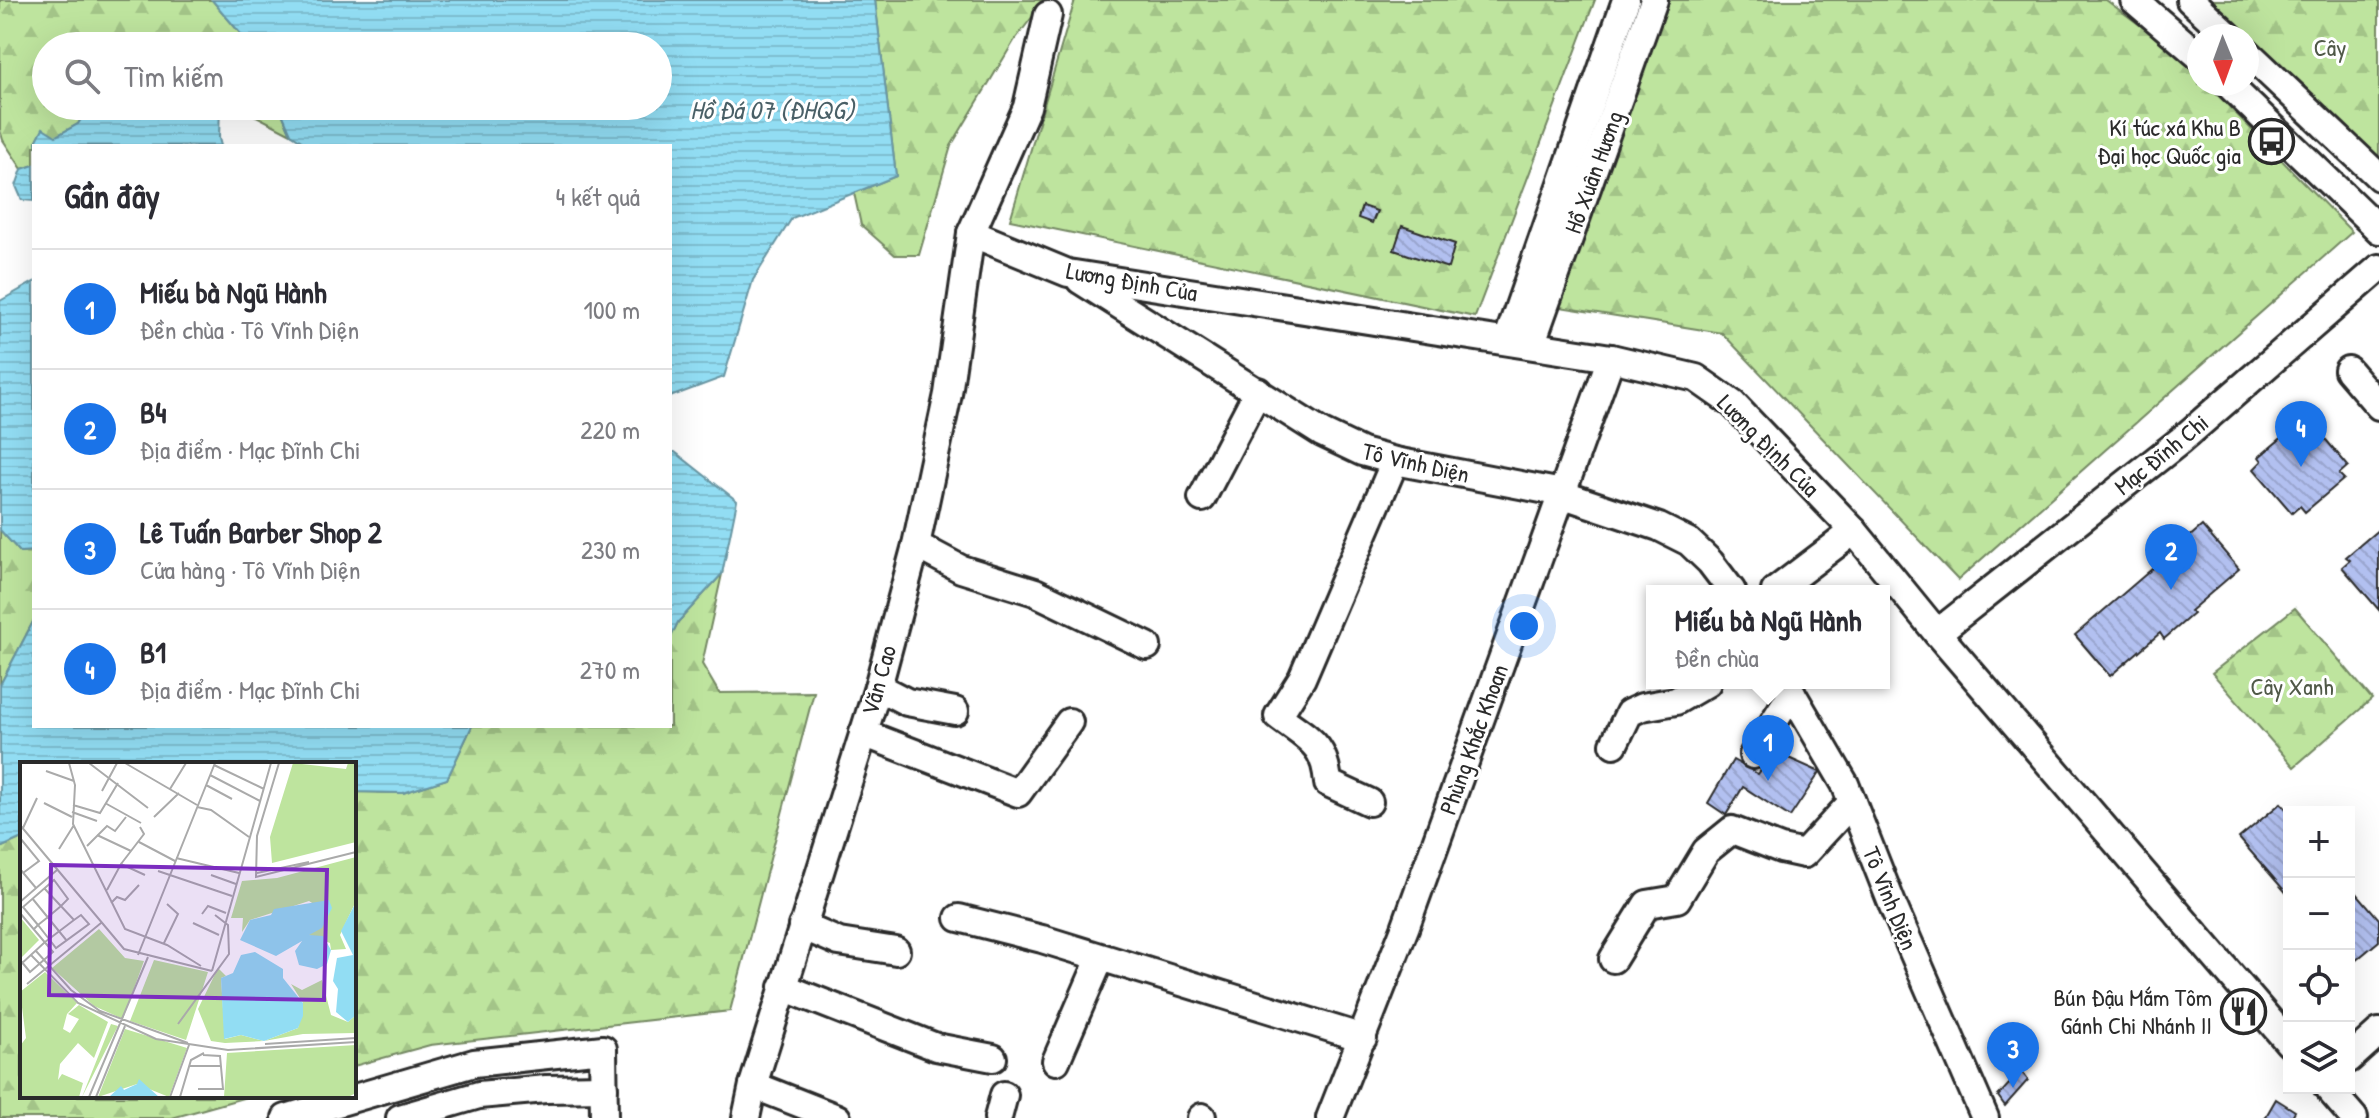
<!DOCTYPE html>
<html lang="vi">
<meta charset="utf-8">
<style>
:root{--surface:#fff;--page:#f2f2f3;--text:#2b2b33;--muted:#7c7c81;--line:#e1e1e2;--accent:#1a73e8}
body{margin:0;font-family:"Patrick Hand",sans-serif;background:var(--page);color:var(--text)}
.controls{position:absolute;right:24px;bottom:24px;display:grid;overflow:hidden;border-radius:0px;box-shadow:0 8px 32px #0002}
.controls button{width:72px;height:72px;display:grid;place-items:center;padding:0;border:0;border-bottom:2px solid var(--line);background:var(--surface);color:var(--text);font:40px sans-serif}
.compass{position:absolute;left:2187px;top:24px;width:72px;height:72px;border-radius:50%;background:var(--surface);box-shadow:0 8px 32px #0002;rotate:179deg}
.you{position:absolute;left:1524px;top:626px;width:28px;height:28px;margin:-20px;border:6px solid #fff;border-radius:50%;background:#1a73e8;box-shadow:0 0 0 12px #1a73e833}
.badge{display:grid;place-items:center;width:52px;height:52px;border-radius:50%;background:var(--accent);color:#fff;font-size:26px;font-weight:700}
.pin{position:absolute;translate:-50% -66px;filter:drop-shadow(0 2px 4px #0008)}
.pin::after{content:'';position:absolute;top:42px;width:28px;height:24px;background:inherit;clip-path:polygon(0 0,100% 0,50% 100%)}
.popup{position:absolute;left:1646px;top:585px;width:244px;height:104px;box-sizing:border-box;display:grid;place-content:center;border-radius:0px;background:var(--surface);filter:drop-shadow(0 2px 6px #0005);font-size:26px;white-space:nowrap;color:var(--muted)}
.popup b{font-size:30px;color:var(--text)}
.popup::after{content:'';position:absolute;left:50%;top:100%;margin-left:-16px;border:16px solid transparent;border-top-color:var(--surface)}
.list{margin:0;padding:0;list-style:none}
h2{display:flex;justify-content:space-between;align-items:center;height:104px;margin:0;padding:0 32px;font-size:34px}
h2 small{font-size:26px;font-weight:400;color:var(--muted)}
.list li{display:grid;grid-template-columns:52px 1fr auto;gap:24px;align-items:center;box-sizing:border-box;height:120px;padding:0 32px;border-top:2px solid var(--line)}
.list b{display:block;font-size:30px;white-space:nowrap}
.list p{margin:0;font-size:26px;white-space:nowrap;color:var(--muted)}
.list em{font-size:26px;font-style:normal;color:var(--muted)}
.icon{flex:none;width:44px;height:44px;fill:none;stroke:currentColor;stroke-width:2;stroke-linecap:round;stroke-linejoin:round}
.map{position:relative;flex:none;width:2379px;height:1118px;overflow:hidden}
.search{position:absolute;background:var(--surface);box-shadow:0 8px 32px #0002;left:32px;top:32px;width:640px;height:88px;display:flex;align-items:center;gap:20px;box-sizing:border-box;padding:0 28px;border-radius:44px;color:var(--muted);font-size:30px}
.panel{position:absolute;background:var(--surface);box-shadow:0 8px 32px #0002;left:32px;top:144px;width:640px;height:584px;border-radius:0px}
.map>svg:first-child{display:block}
</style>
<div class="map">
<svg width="2379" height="1118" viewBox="0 0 2379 1118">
<defs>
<pattern id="forest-firs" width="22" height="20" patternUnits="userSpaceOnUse" patternTransform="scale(2)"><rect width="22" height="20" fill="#bee49e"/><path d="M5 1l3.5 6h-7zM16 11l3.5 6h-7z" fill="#a3c488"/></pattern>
<pattern id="water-rules" width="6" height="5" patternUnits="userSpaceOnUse" patternTransform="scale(2)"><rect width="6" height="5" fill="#92ddf3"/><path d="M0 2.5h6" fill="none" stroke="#7ebed0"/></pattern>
<pattern id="building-back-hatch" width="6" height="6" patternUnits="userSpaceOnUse" patternTransform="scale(2)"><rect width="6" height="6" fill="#b2c0f0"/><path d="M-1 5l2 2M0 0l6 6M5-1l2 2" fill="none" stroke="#99a5ce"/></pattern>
</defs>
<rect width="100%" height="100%" fill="#fff"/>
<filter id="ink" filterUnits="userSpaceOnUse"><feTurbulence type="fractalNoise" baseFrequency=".0125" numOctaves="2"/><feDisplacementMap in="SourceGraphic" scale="16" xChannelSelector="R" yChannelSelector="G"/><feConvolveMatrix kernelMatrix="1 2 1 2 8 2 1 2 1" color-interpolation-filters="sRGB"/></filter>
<g filter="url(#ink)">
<g fill="url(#forest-firs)" stroke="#748864" stroke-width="2">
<path d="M0,0H212L251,46H46V106H89L78,124L56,137L43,129L36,142L37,146H34V165L22,169L3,140L0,130Z"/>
<path d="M875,0H1045L1014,41L951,146L919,255H895L861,225L854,193L896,176Z"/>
<path d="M1075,0H1595L1475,317L1010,220Z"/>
<path d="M1667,0H2106L2175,51L2199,76V84H2207L2352,232L1958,580L1722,333L1560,307Z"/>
<path d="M2208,0H2379V161Z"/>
<path d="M237,106H279L291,134Z"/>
<path d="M0,530L20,552L34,551V620L0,685Z"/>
<path d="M722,574L702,664L719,693L814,692L730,1011L430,1045L354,1066V792L403,793L447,779L472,726H670V639L678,622Z"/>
<path d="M2295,608L2372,699L2294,767L2212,673Z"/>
<path d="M22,838V1096H250L172,1118H0V848Z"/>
</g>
<g fill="url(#water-rules)" stroke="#6996a3" stroke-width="2">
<path d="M212,0H875L896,176L792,218L753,280L724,377L670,397V146H309L291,134L279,106H658V46H251Z"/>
<path d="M89,106H220L219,138L221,146H37L36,142L43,128L56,136L78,124Z"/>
<path d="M34,165V201L22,200L16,186L22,169Z"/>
<path d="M34,282V551L20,552L0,530V301Z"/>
<path d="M670,452H675L737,501L722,574L678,622L670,639Z"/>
<path d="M34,620V726H472L447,779L403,793L354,792V764H22V838L0,848V685Z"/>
</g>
<g fill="url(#building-back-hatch)" stroke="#2b2b2b" stroke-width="2">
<path d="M1362,206L1377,211L1372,223L1358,218Z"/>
<path d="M1402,226L1455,244L1448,268L1394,250Z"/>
<path d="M2311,422L2348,466L2339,474L2344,479L2305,512L2300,506L2292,513L2254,469L2262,461L2259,457L2298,424L2303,429Z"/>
<path d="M2202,526L2239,569L2190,611L2193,614L2164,639L2160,633L2110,676L2075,635Z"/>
<path d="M2379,529V610L2342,567L2350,560L2346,557Z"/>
<path d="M1775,752L1820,772L1790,817L1743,787L1726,815L1708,803L1733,760L1758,774Z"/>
<path d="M2281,803L2289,812V896L2239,838Z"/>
<path d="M2349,884L2379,919V941L2349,966Z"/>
<path d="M2021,1071L2028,1080L2005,1106L1998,1096Z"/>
<path d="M2276,1099L2295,1111L2291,1118H2265Z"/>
</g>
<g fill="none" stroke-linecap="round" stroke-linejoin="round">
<defs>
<g id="minor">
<path d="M2134,0L2199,56"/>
<path d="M2190,0L2229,36"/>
<path d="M2247,52L2379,177"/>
<path d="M2228,84L2379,230"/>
<path d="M971,233L1068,273L1611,358L1696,378L1733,404L1854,531L1937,633L2289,1043"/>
<path d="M1080,280L1322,433L1362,452L1395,461L1552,491L1659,527L1689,542L1710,562L1732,591"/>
<path d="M1507,341L1626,0"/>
<path d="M1531,345L1654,0"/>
<path d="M2348,370L2379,406"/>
<path d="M1202,498L1258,391"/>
<path d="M916,545L961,569L1035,592L1147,646"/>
<path d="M1775,591L1854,531"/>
<path d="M1937,633L2180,441L2379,268"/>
<path d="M1786,683L1845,784L1893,906L1985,1118"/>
<path d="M878,687L907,702L955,711"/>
<path d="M863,733L1018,793L1069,722"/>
<path d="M1614,744L1629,713L1642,707L1676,701L1707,683"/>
<path d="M1753,755L1792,693"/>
<path d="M1369,802L1328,783C1325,743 1308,739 1278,716L1302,678L1395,461"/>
<path d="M959,918L1042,939L1363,1038"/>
<path d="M802,926L839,942L896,951"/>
<path d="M1613,959L1647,904L1677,899L1706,851L1732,830L1781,849L1804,854L1852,802"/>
<path d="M783,987L936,1047L993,1058"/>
<path d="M2349,1059L2379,1032"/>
<path d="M1056,1061L1100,959"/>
<path d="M753,1085L837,1118"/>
<path d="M2328,1088L2354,1118"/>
<path d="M286,1118L474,1063L603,1049L604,1118"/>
<path d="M400,1118L479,1095L546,1089L604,1088"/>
<path d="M746,1118L753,1085L878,687L916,545L948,394L971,233L1027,107L1048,15"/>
<path d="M998,1118L1004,1095"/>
<path d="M1201,1118L1202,1117"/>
<path d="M1330,1118L1405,928L1611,358"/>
</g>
</defs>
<use href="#minor" stroke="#2b2b2b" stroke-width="32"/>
<use href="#minor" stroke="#fff" stroke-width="26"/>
</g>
</g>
<defs>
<symbol id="bus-ring" viewBox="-11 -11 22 22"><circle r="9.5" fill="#fff" stroke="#2b2b2b" stroke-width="1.5"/><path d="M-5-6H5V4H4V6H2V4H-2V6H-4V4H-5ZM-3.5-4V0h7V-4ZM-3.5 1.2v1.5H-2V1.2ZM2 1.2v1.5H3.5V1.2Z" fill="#2b2b2b"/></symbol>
<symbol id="restaurant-ring" viewBox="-11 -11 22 22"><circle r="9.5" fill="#fff" stroke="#2b2b2b" stroke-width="1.5"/><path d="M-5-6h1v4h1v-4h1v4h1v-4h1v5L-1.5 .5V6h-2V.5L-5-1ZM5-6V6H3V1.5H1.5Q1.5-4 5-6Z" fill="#2b2b2b"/></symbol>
</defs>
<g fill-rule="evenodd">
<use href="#bus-ring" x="2246" y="116" width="51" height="51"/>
<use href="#restaurant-ring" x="2218" y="986" width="51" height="51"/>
</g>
<g text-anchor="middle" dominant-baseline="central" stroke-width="6" stroke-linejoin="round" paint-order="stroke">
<g font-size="24" fill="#505948" stroke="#fff">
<text x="2330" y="47">Cây</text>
<text x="2292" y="686">Cây Xanh</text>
</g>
<g font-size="24" fill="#2b2b2b" stroke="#fff" text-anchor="end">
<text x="2241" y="127">Kí túc xá Khu B<tspan x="2241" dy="28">Đại học Quốc gia</tspan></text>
<text x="2212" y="997">Bún Đậu Mắm Tôm<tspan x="2212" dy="28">Gánh Chi Nhánh II</tspan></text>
</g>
<g font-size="24" fill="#2b2b2b" stroke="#fff">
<text transform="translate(1593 172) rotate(-70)">Hồ Xuân Hương</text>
<text transform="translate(1132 281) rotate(10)">Lương Định Của</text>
<text transform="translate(1769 445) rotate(45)">Lương Định Của</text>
<text transform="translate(2161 454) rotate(-39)">Mạc Đĩnh Chi</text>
<text transform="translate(1416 462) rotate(13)">Tô Vĩnh Diện</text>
<text transform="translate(878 680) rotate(-74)">Văn Cao</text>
<text transform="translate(1473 739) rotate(-70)">Phùng Khắc Khoan</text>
<text transform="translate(1891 898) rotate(68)">Tô Vĩnh Diện</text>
</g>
<g font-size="26" font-style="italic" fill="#4a6067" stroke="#fff">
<text x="772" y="109">Hồ Đá 07 (ĐHQG)</text>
</g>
</g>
<g transform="translate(20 762)">
<rect width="336" height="336" fill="#fff"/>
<path d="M273,1L326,7L328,1H336V80L252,101L250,75ZM0,155L19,178L2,195H0ZM105,267L167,286L149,335L117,322L78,335ZM336,283V331L328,335H204L207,291Z" fill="#bee49e"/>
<path d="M336,95V139L320,173L326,187L311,188L310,181L289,173L297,144L289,139L230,158L222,170L223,156H211L222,119L257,116ZM79,167L105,196L124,199L103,257L74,244L32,206ZM134,198L188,210L166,278L110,259ZM198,206L206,214L201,216L205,277L221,273L244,279L278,266L283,241L271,222L282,228L302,218L311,253L328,260L336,253V271L283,272L244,279L205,281L191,279L178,247ZM25,210L57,241L47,252L43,267L50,271L59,257L48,252L59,243L88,260L74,296L58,281L40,302L38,318L42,312L63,321L59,335H0V284L6,276L0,230ZM91,262L98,264L62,335Z" fill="#bee49e"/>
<path d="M309,138L312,146L302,166L289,173L303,174L311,188L307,202L297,207L279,203L275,189L282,179L256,194L220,178L230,158L251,153L254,147ZM336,140V253L328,260L316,250L318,227L313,219L317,196L333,193L321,169ZM235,190L263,207V216L283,241V254L278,266L244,279L221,273L204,277L201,216L213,211L221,193ZM119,317L139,335H89L101,324L104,328L117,322Z" fill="#92ddf3"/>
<path fill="none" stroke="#aaa" stroke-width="2" d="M49,1L55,23L53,62L105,167L147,183L181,204M69,1L128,46M105,1L177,43M259,1L237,74L236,115L336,90M194,3L244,27M26,9L54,19M190,13L240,39M186,23L212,37M150,27L166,1M82,29L97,1M24,41L52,55M85,41L121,61M53,43L80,51L98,21M177,45L191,48L229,75M52,50L77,59M134,55L159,31M0,63L104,187L192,209M3,66L17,36M77,73L111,89M0,76L19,99L3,111M119,80L155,99M67,84L87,64L95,69L106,55M39,87L54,63M156,96L219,111M101,102L124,72L120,65M0,107L16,126M138,109L212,134M237,111L289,100M191,113L216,122M24,126L54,158M87,128L101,102L125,113M12,136L47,179M0,140L37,108M91,141L97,135L105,138L119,123M0,151L33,190L10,210L1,199M182,152L188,144L206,151M173,161L199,173M144,181L158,152L147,142M16,189L51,228L80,249L168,281M11,193L58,241L136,277L208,288L336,280M118,193L195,1M0,203L25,180L29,177L54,158L61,153L69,162L36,186L29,177L18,163L3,145L34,118L48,137L41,144L28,155L18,163L14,167M192,209L251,1M7,222L81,161M158,262L209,192L208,163L195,153M245,282L336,276M169,304H200M178,327H203L200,294L183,293M69,335L128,195M76,335L105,264M150,335L169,283M160,335L171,298L184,291"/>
<path fill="#7b2cbf" fill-opacity="0.15" stroke="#7b2cbf" stroke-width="4" d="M31,103L307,108L304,238L29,233Z"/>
<rect width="336" height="336" fill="none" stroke="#2b2b2b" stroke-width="4"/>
</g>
</svg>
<div class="controls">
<button>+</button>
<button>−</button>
<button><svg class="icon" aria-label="locate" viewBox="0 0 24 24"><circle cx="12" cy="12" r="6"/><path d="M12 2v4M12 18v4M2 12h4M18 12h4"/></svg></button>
<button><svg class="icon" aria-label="layers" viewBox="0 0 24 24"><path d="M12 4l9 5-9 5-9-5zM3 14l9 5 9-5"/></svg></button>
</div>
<svg class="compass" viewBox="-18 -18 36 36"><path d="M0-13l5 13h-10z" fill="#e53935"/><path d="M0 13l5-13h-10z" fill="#7c7c81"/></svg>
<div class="you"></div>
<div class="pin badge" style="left:1768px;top:781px">1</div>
<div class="popup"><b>Miếu bà Ngũ Hành</b>Đền chùa</div>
<div class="pin badge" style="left:2171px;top:590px">2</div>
<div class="pin badge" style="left:2013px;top:1088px">3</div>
<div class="pin badge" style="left:2301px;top:467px">4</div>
<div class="search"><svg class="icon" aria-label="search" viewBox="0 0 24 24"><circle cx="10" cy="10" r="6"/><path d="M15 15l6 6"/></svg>Tìm kiếm</div>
<section class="panel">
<h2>Gần đây<small>4 kết quả</small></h2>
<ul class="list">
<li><span class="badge">1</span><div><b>Miếu bà Ngũ Hành</b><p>Đền chùa · Tô Vĩnh Diện</p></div><em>100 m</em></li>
<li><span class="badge">2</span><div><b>B4</b><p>Địa điểm · Mạc Đĩnh Chi</p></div><em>220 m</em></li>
<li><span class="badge">3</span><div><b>Lê Tuấn Barber Shop 2</b><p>Cửa hàng · Tô Vĩnh Diện</p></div><em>230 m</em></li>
<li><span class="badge">4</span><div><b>B1</b><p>Địa điểm · Mạc Đĩnh Chi</p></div><em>270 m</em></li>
</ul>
</section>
</div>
